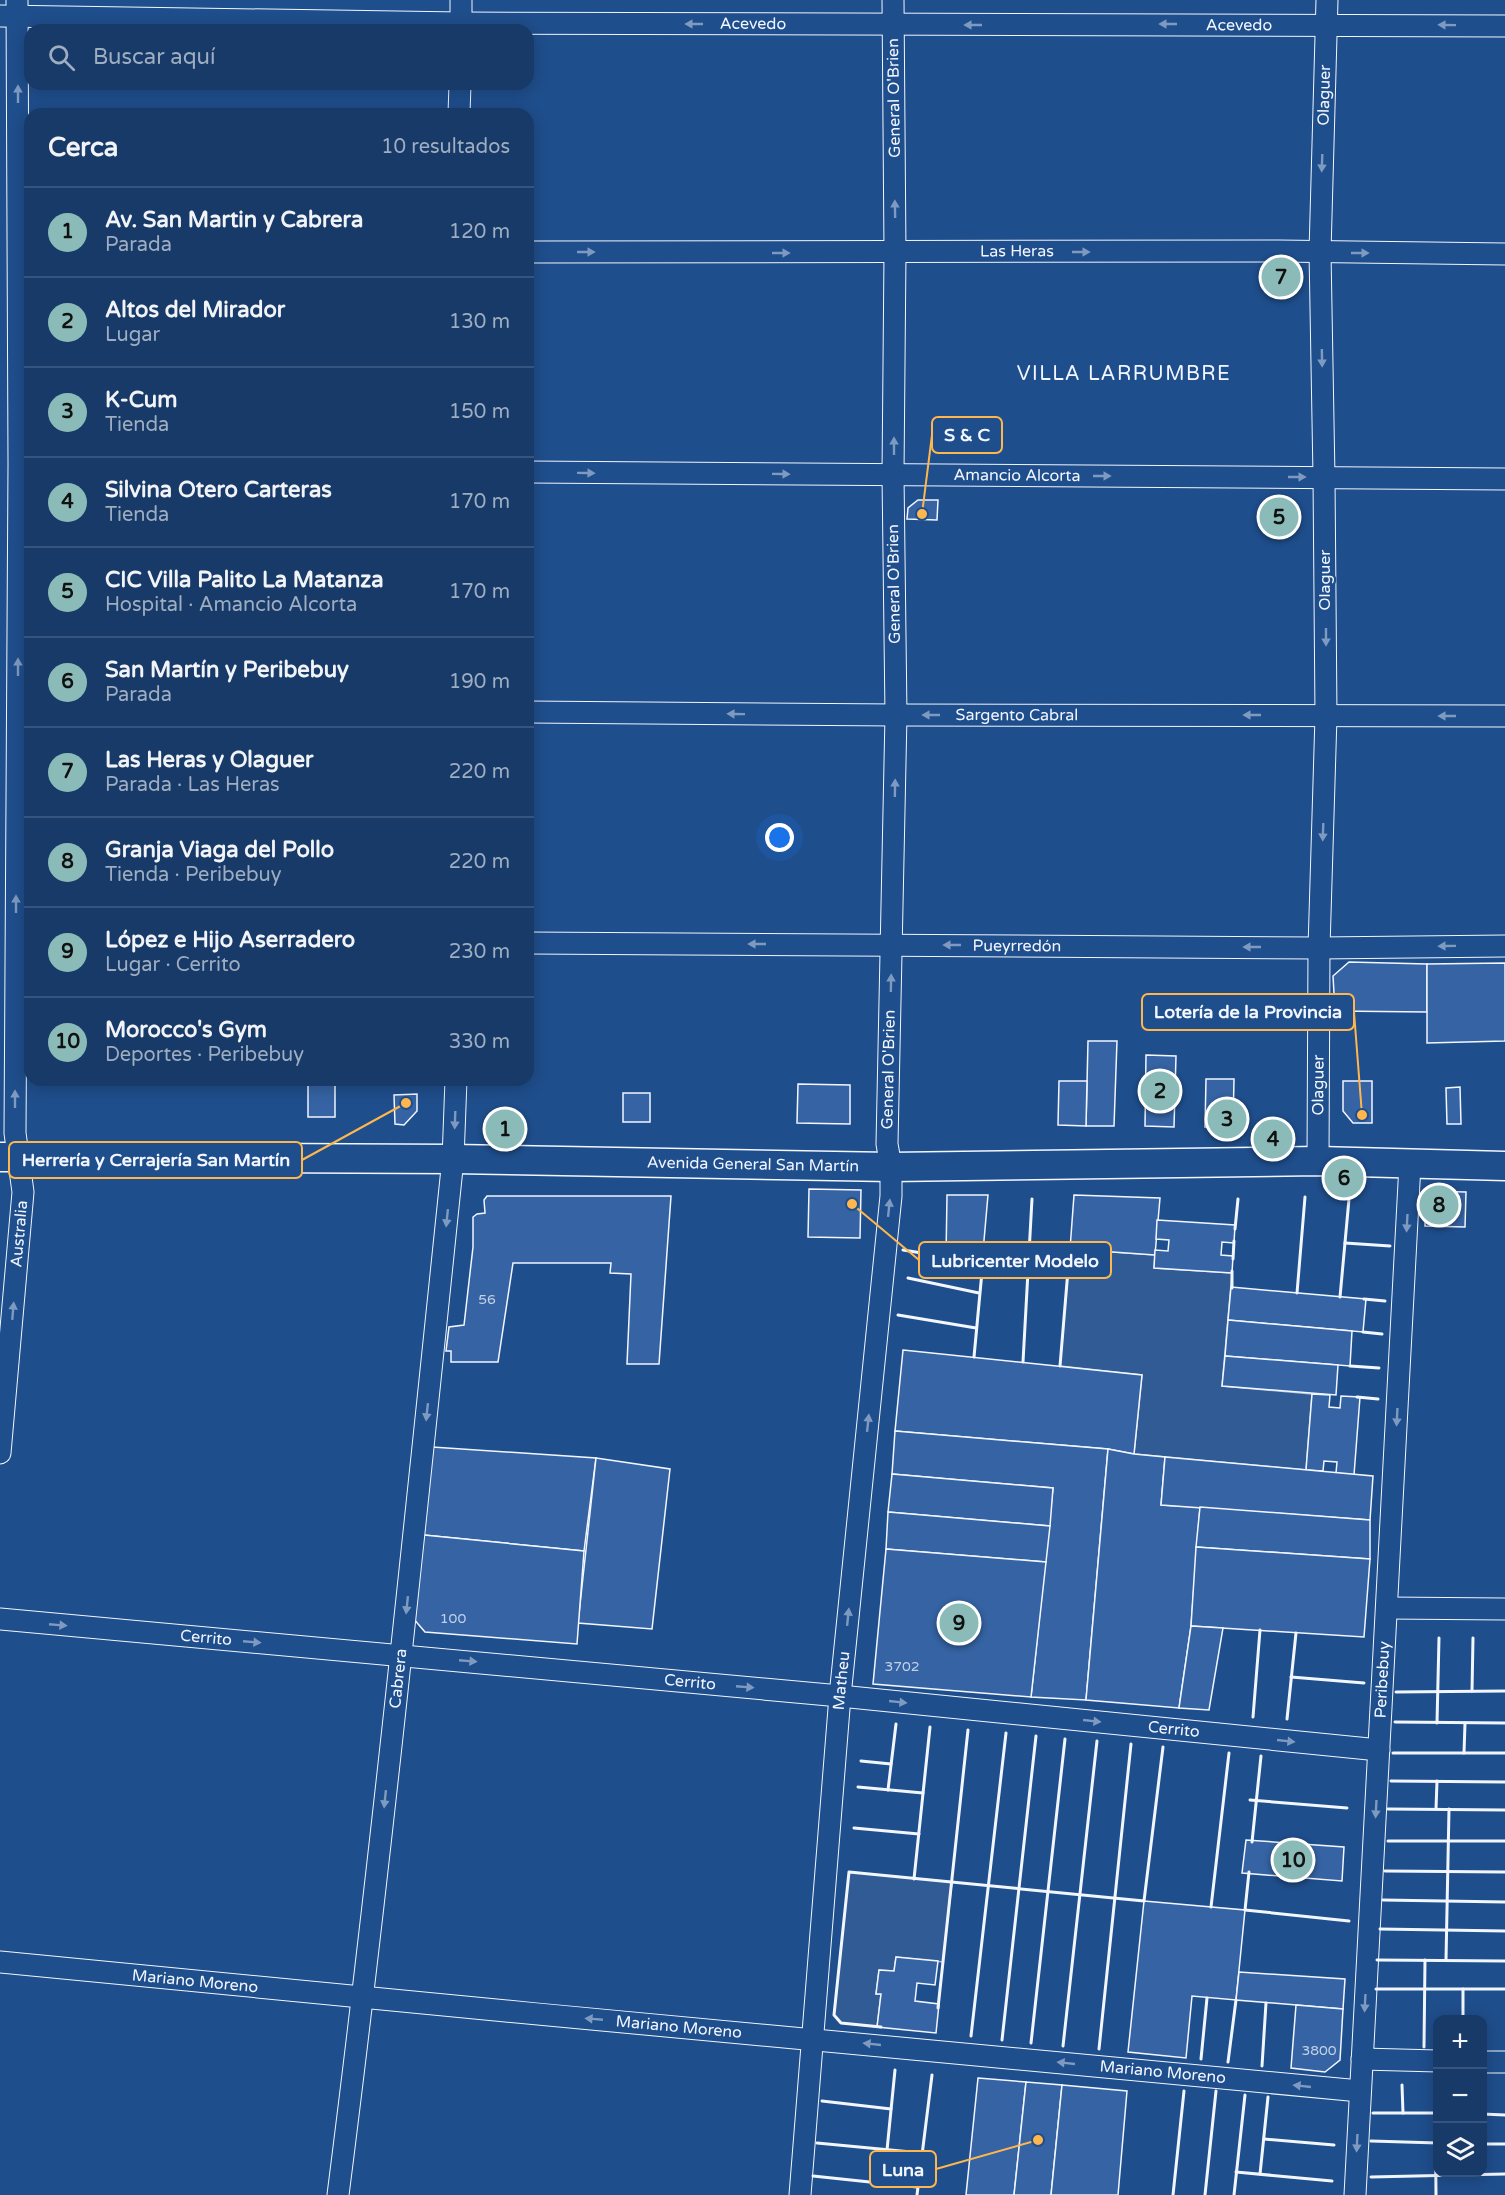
<!DOCTYPE html>
<html lang="es">
<meta charset="utf-8">
<style>
:root{--surface:#173a69;--page:#244571;--text:#f1f3f6;--muted:#9eadc0;--line:#36547d;--accent:#8bbbb9}
body{margin:0;font-family:"Varela Round",sans-serif;background:var(--page);color:var(--text)}
.controls{position:absolute;right:18px;bottom:18px;display:grid;overflow:hidden;border-radius:12px;box-shadow:0 3px 15px #0003}
.controls button{width:54px;height:54px;display:grid;place-items:center;padding:0;border:0;border-bottom:2px solid var(--line);background:var(--surface);color:var(--text);font:30px sans-serif}
.you{position:absolute;left:780px;top:838px;width:21px;height:21px;margin:-15px;border:4px solid #fff;border-radius:50%;background:#1a73e8;box-shadow:0 0 0 9px #1a73e833}
.badge{display:grid;place-items:center;width:39px;height:39px;border-radius:50%;background:var(--accent);color:#111;font-size:20px;font-weight:700}
.pin{position:absolute;translate:-50% -50%;border:3px solid #fff;box-shadow:0 2px 6px #0006}
.list{margin:0;padding:0;list-style:none}
h2{display:flex;justify-content:space-between;align-items:center;height:78px;margin:0;padding:0 24px;font-size:26px}
h2 small{font-size:20px;font-weight:400;color:var(--muted)}
.list li{display:grid;grid-template-columns:39px 1fr auto;gap:18px;align-items:center;box-sizing:border-box;height:90px;padding:0 24px;border-top:2px solid var(--line)}
.list b{display:block;font-size:22px;white-space:nowrap}
.list p{margin:0;font-size:20px;white-space:nowrap;color:var(--muted)}
.list em{font-size:20px;font-style:normal;color:var(--muted)}
.icon{flex:none;width:33px;height:33px;fill:none;stroke:currentColor;stroke-width:2;stroke-linecap:round;stroke-linejoin:round}
.map{position:relative;flex:none;width:1505px;height:2195px;overflow:hidden}
.search{position:absolute;background:var(--surface);box-shadow:0 3px 15px #0003;left:24px;top:24px;width:510px;height:66px;display:flex;align-items:center;gap:15px;box-sizing:border-box;padding:0 21px;border-radius:18px;color:var(--muted);font-size:22px}
.panel{position:absolute;background:var(--surface);box-shadow:0 3px 15px #0003;left:24px;top:108px;width:510px;height:978px;border-radius:18px}
.map>svg:first-child{display:block}
</style>
<div class="map">
<svg width="1505" height="2195" viewBox="0 0 1505 2195">
<rect width="100%" height="100%" fill="#1f4e8c"/>
<g fill="#305b95" stroke="#a8bbd7" stroke-width="1.5">
<path d="M1070,1249L1155,1255L1154,1268L1232,1273L1222,1386L1312,1394L1306,1470L1134,1454L1142,1375L1060,1366Z"/>
<path d="M849,1872L952,1882L943,1962L896,1957L894,1971L879,1970L876,1994H881L877,2027L841,2023L834,2015Z"/>
</g>
<g fill="#3563a3" stroke="#f2f6ff" stroke-width="1.5">
<path d="M918,500H938L937,520L907,519L908,508Z"/>
<path d="M1349,962L1427,964V1012L1335,1011L1333,976Z"/>
<path d="M1505,963V1041L1427,1043V964Z"/>
<path d="M1088,1041H1117L1114,1126H1086Z"/>
<path d="M1146,1055L1176,1056L1174,1127L1145,1126Z"/>
<path d="M1206,1079H1234L1233,1127H1205Z"/>
<rect x="308" y="1080" width="27" height="37"/>
<path d="M1059,1081H1087L1086,1126L1058,1125Z"/>
<path d="M1343,1081H1372V1123H1353L1343,1111Z"/>
<path d="M798,1084L850,1085V1124L797,1123Z"/>
<path d="M1460,1087L1461,1124H1447L1446,1088Z"/>
<rect x="623" y="1093" width="27" height="29"/>
<path d="M417,1094V1111L404,1125L395,1124L394,1095Z"/>
<path d="M809,1189L861,1190L860,1238L808,1237Z"/>
<path d="M1426,1191L1466,1192L1465,1227L1425,1226Z"/>
<path d="M947,1195H988L982,1263L946,1257Z"/>
<path d="M1074,1195L1160,1198L1155,1255L1070,1249Z"/>
<path d="M487,1196H671L659,1364H627L631,1274L610,1273L611,1263H513L498,1362H451V1351H446L449,1327L464,1325L473,1247V1217L477,1214L485,1213L484,1200Z"/>
<path d="M1157,1220L1235,1225L1234,1243L1222,1242L1221,1255L1233,1256L1232,1273L1154,1268L1155,1250L1168,1251L1169,1240L1156,1239Z"/>
<path d="M1231,1287L1366,1299L1363,1332L1228,1320Z"/>
<path d="M1228,1320L1352,1331L1350,1366L1225,1356Z"/>
<path d="M903,1350L1142,1375L1134,1454L1108,1449L895,1431Z"/>
<path d="M1225,1356L1338,1365L1336,1395L1222,1386Z"/>
<path d="M1312,1394L1330,1395L1329,1407L1340,1408L1341,1396L1360,1397L1354,1475L1336,1473L1337,1462L1324,1461L1323,1471L1306,1470Z"/>
<path d="M895,1431L1108,1449L1086,1700L1031,1697L1053,1488L892,1474Z"/>
<path d="M432,1447L596,1458L584,1551L424,1535Z"/>
<path d="M1108,1449L1134,1454L1165,1457L1161,1505L1200,1507L1191,1626L1179,1708L1086,1700Z"/>
<path d="M1165,1457L1373,1476L1370,1520L1161,1505Z"/>
<path d="M596,1458L670,1469L652,1629L578,1623Z"/>
<path d="M892,1474L1053,1488L1050,1526L888,1512Z"/>
<path d="M1200,1507L1370,1520V1559L1196,1547Z"/>
<path d="M888,1512L1050,1526L1046,1562L886,1549Z"/>
<path d="M424,1535L584,1551L577,1644L425,1632L413,1618Z"/>
<path d="M1196,1547L1370,1559L1364,1637L1191,1626Z"/>
<path d="M886,1549L1046,1562L1031,1697L873,1684Z"/>
<path d="M1191,1626L1223,1628L1209,1710L1179,1708Z"/>
<path d="M1246,1840L1344,1847L1342,1881L1242,1873Z"/>
<path d="M1144,1901L1245,1910L1236,2000L1192,1996L1186,2058L1128,2052Z"/>
<path d="M896,1957L938,1961L935,1985L917,1983L915,2001L939,2004L936,2033L877,2027L881,1994H876L879,1970L894,1971Z"/>
<path d="M1239,1972L1345,1979L1343,2009L1236,2000Z"/>
<path d="M1296,2005L1343,2009L1340,2060L1325,2072L1291,2068Z"/>
<path d="M978,2078L1026,2082L1014,2195H966Z"/>
<path d="M1026,2082L1062,2085L1051,2195H1014Z"/>
<path d="M1062,2085L1127,2091L1118,2195H1051Z"/>
</g>
<g fill="none" stroke-linecap="round" stroke-linejoin="round">
<defs>
<g id="street">
<path id="s1" d="M0,16L461,23L1505,26"/>
<path d="M461,30V0"/>
<path d="M459,114L460,84"/>
<path id="s2" d="M528,252L1279,251L1505,254"/>
<path id="s3" d="M528,472L1505,479"/>
<path id="s4" d="M528,712L896,715L1505,716"/>
<path id="s5" d="M528,943L1319,948L1505,946"/>
<path id="s6" d="M1318,1161L1319,948L1326,716L1324,477L1320,252L1327,0"/>
<path id="s7" d="M0,1453L23,1192L15,1133L19,464L17,0"/>
<path d="M1387,1608L1505,1609"/>
<path id="s8" d="M0,1619L840,1696L1379,1750"/>
<path id="s9" d="M0,1962C453,2008 907,2047 1360,2091"/>
<path d="M1362,2059L1438,2061"/>
<path d="M1482,2062H1505"/>
<path id="s10" d="M338,2195C382,1850 417,1505 453,1159L456,1080"/>
<path id="s11" d="M800,2195L840,1696L891,1196V1167L887,1144L896,715L893,475L895,253L893,0"/>
<path id="s12" d="M1355,2195L1410,1164"/>
</g>
<g id="secondary">
<path id="s13" d="M0,1157L453,1159L891,1167L1318,1161L1505,1166"/>
</g>
</defs>
<use href="#street" stroke="#f2f6ff" stroke-width="23"/>
<use href="#secondary" stroke="#f2f6ff" stroke-width="31"/>
<use href="#street" stroke="#1f4e8c" stroke-width="21"/>
<use href="#secondary" stroke="#1f4e8c" stroke-width="28"/>
<g stroke="#f2f6ff" stroke-width="3">
<path d="M1235,1229L1238,1199"/>
<path d="M1345,1243L1390,1246"/>
<path d="M903,1250L947,1257"/>
<path d="M1233,1259L1234,1241"/>
<path d="M1232,1271V1288"/>
<path d="M908,1278L979,1293"/>
<path d="M1297,1293L1305,1197"/>
<path d="M1340,1297L1349,1199"/>
<path d="M1364,1299L1385,1301"/>
<path d="M898,1315L976,1328"/>
<path d="M1363,1332L1382,1334"/>
<path d="M974,1357L983,1261"/>
<path d="M1023,1362L1032,1199"/>
<path d="M1060,1366L1070,1246"/>
<path d="M1350,1366L1379,1368"/>
<path d="M1357,1397L1378,1399"/>
<path d="M1291,1677L1364,1683"/>
<path d="M1472,1691L1473,1638"/>
<path d="M1396,1692L1505,1691"/>
<path d="M1253,1717L1260,1630"/>
<path d="M1287,1719L1296,1633"/>
<path d="M1395,1722L1505,1723"/>
<path d="M1437,1723L1439,1638"/>
<path d="M1393,1753H1505"/>
<path d="M1464,1753L1465,1723"/>
<path d="M861,1761L891,1764"/>
<path d="M1391,1781L1505,1782"/>
<path d="M858,1787L923,1793"/>
<path d="M888,1790L896,1724"/>
<path d="M1250,1800L1347,1808"/>
<path d="M1388,1809L1505,1810"/>
<path d="M1436,1809L1437,1781"/>
<path d="M854,1828L919,1834"/>
<path d="M1388,1841H1505"/>
<path d="M1252,1842L1261,1756"/>
<path d="M1385,1871L1505,1872"/>
<path d="M1249,1872L1245,1910L1349,1921"/>
<path d="M914,1879L930,1727"/>
<path d="M1383,1900L1505,1902"/>
<path d="M1211,1907L1229,1753"/>
<path d="M1380,1929L1505,1931"/>
<path d="M1377,1960L1505,1961"/>
<path d="M1446,1960L1449,1809"/>
<path d="M1376,1989H1505"/>
<path d="M938,2008L968,1730"/>
<path d="M1463,2020V1989"/>
<path d="M881,2027L841,2023L834,2015L849,1872L1144,1901L1163,1747"/>
<path d="M971,2036L1006,1733"/>
<path d="M1002,2040L1036,1736"/>
<path d="M1031,2043L1065,1739"/>
<path d="M1063,2046L1097,1741"/>
<path d="M1424,2047L1425,1960"/>
<path d="M1099,2049L1131,1744"/>
<path d="M1201,2059L1207,1998"/>
<path d="M1228,2062L1236,2000"/>
<path d="M1262,2066L1266,2003"/>
<path d="M1402,2085L1403,2113"/>
<path d="M1435,2085L1436,2195"/>
<path d="M822,2101L891,2109"/>
<path d="M1373,2113H1438"/>
<path d="M1482,2114L1505,2115"/>
<path d="M1264,2139L1334,2145"/>
<path d="M1371,2141L1438,2143"/>
<path d="M817,2143L922,2153"/>
<path d="M1482,2144H1505"/>
<path d="M887,2150L895,2070"/>
<path d="M1236,2172L1332,2181"/>
<path d="M1260,2174L1268,2097"/>
<path d="M813,2176L917,2187"/>
<path d="M1371,2177L1505,2174"/>
<path d="M917,2195L932,2075"/>
<path d="M1173,2195L1184,2091"/>
<path d="M1205,2195L1216,2091"/>
<path d="M1234,2195L1245,2095"/>
</g>
</g>
<defs><path id="oneway-solid" d="M-6-.8H1V-3.2L6.5 0L1 3.2V.8H-6Z" transform="scale(1.5)"/></defs>
<g fill="#7e9ac0">
<use href="#oneway-solid" transform="translate(694 24) rotate(-180)"/>
<use href="#oneway-solid" transform="translate(1168 24) rotate(180)"/>
<use href="#oneway-solid" transform="translate(973 25) rotate(180)"/>
<use href="#oneway-solid" transform="translate(1447 25) rotate(-179)"/>
<use href="#oneway-solid" transform="translate(18 94) rotate(-90)"/>
<use href="#oneway-solid" transform="translate(1322 163) rotate(92)"/>
<use href="#oneway-solid" transform="translate(895 209) rotate(-91)"/>
<use href="#oneway-solid" transform="translate(586 252)"/>
<use href="#oneway-solid" transform="translate(1081 252)"/>
<use href="#oneway-solid" transform="translate(781 253)"/>
<use href="#oneway-solid" transform="translate(1360 253)"/>
<use href="#oneway-solid" transform="translate(1322 358) rotate(89)"/>
<use href="#oneway-solid" transform="translate(894 446) rotate(-90)"/>
<use href="#oneway-solid" transform="translate(586 473) rotate(1)"/>
<use href="#oneway-solid" transform="translate(781 474) rotate(1)"/>
<use href="#oneway-solid" transform="translate(1102 476)"/>
<use href="#oneway-solid" transform="translate(1297 477)"/>
<use href="#oneway-solid" transform="translate(1326 637) rotate(90)"/>
<use href="#oneway-solid" transform="translate(18 667) rotate(-90)"/>
<use href="#oneway-solid" transform="translate(736 714) rotate(-179)"/>
<use href="#oneway-solid" transform="translate(931 715) rotate(-180)"/>
<use href="#oneway-solid" transform="translate(1252 715) rotate(-180)"/>
<use href="#oneway-solid" transform="translate(1447 716) rotate(-180)"/>
<use href="#oneway-solid" transform="translate(895 788) rotate(-89)"/>
<use href="#oneway-solid" transform="translate(1323 832) rotate(92)"/>
<use href="#oneway-solid" transform="translate(16 904) rotate(-90)"/>
<use href="#oneway-solid" transform="translate(757 944) rotate(-180)"/>
<use href="#oneway-solid" transform="translate(952 945) rotate(-180)"/>
<use href="#oneway-solid" transform="translate(1447 946) rotate(179)"/>
<use href="#oneway-solid" transform="translate(1252 947) rotate(-180)"/>
<use href="#oneway-solid" transform="translate(891 983) rotate(-89)"/>
<use href="#oneway-solid" transform="translate(15 1099) rotate(-90)"/>
<use href="#oneway-solid" transform="translate(455 1120) rotate(92)"/>
<use href="#oneway-solid" transform="translate(889 1208) rotate(-84)"/>
<use href="#oneway-solid" transform="translate(447 1218) rotate(96)"/>
<use href="#oneway-solid" transform="translate(1407 1223) rotate(93)"/>
<use href="#oneway-solid" transform="translate(13 1311) rotate(-85)"/>
<use href="#oneway-solid" transform="translate(427 1412) rotate(96)"/>
<use href="#oneway-solid" transform="translate(1397 1417) rotate(93)"/>
<use href="#oneway-solid" transform="translate(868 1423) rotate(-84)"/>
<use href="#oneway-solid" transform="translate(407 1605) rotate(96)"/>
<use href="#oneway-solid" transform="translate(848 1617) rotate(-84)"/>
<use href="#oneway-solid" transform="translate(58 1625) rotate(5)"/>
<use href="#oneway-solid" transform="translate(252 1642) rotate(5)"/>
<use href="#oneway-solid" transform="translate(468 1661) rotate(5)"/>
<use href="#oneway-solid" transform="translate(745 1687) rotate(5)"/>
<use href="#oneway-solid" transform="translate(898 1702) rotate(6)"/>
<use href="#oneway-solid" transform="translate(1092 1721) rotate(6)"/>
<use href="#oneway-solid" transform="translate(1286 1741) rotate(6)"/>
<use href="#oneway-solid" transform="translate(385 1799) rotate(96)"/>
<use href="#oneway-solid" transform="translate(1376 1809) rotate(93)"/>
<use href="#oneway-solid" transform="translate(1365 2003) rotate(93)"/>
<use href="#oneway-solid" transform="translate(594 2019) rotate(-175)"/>
<use href="#oneway-solid" transform="translate(872 2044) rotate(-174)"/>
<use href="#oneway-solid" transform="translate(1066 2063) rotate(-174)"/>
<use href="#oneway-solid" transform="translate(1302 2086) rotate(-174)"/>
<use href="#oneway-solid" transform="translate(1357 2143) rotate(93)"/>
</g>
<g text-anchor="middle" dominant-baseline="central" stroke-width="4.5" stroke-linejoin="round" paint-order="stroke">
<g font-size="14" fill="#c3d1e8">
<text x="487" y="1299">56</text>
<text x="453" y="1618">100</text>
<text x="902" y="1666">3702</text>
<text x="1319" y="2050">3800</text>
</g>
<g font-size="16" fill="#f2f6ff" stroke="#1f4e8c">
<text stroke="none"><textPath href="#s1" startOffset="753">Acevedo</textPath></text>
<text stroke="none"><textPath href="#s1" startOffset="1239">Acevedo</textPath></text>
<text stroke="none"><textPath href="#s6" startOffset="1066">Olaguer</textPath></text>
<text transform="translate(894 98) rotate(-91)">General O'Brien</text>
<text stroke="none"><textPath href="#s2" startOffset="489">Las Heras</textPath></text>
<text stroke="none"><textPath href="#s3" startOffset="489">Amancio Alcorta</textPath></text>
<text transform="translate(1325 580) rotate(-90)">Olaguer</text>
<text transform="translate(894 584) rotate(-91)">General O'Brien</text>
<text stroke="none"><textPath href="#s4" startOffset="489">Sargento Cabral</textPath></text>
<text stroke="none"><textPath href="#s5" startOffset="489">Pueyrredón</textPath></text>
<text stroke="none"><textPath href="#s11" startOffset="1130">General O'Brien</textPath></text>
<text stroke="none"><textPath href="#s6" startOffset="76">Olaguer</textPath></text>
<text stroke="none"><textPath href="#s13" startOffset="753">Avenida General San Martín</textPath></text>
<text stroke="none"><textPath href="#s7" startOffset="220">Australia</textPath></text>
<text stroke="none"><textPath href="#s8" startOffset="207">Cerrito</textPath></text>
<text stroke="none"><textPath href="#s10" startOffset="520">Cabrera</textPath></text>
<text stroke="none"><textPath href="#s12" startOffset="516">Peribebuy</textPath></text>
<text stroke="none"><textPath href="#s11" startOffset="516">Matheu</textPath></text>
<text stroke="none"><textPath href="#s8" startOffset="693">Cerrito</textPath></text>
<text stroke="none"><textPath href="#s8" startOffset="1179">Cerrito</textPath></text>
<text stroke="none"><textPath href="#s9" startOffset="196">Mariano Moreno</textPath></text>
<text stroke="none"><textPath href="#s9" startOffset="682">Mariano Moreno</textPath></text>
<text stroke="none"><textPath href="#s9" startOffset="1168">Mariano Moreno</textPath></text>
</g>
<g font-size="20" letter-spacing="1.5" fill="#f2f6ff" stroke="#1f4e8c">
<text x="1124" y="374">VILLA LARRUMBRE</text>
</g>
</g>
<path fill="none" stroke="#ffb74d" stroke-width="2" d="M922 514L932 435M1362 1115L1354 1012M406 1103L302 1160M852 1204L919 1260M1038 2140L936 2169"/>
<g fill="#ffb74d" stroke="#1f4e8c" stroke-width="2">
<circle cx="922" cy="514" r="6"/>
<circle cx="1362" cy="1115" r="6"/>
<circle cx="406" cy="1103" r="6"/>
<circle cx="852" cy="1204" r="6"/>
<circle cx="1038" cy="2140" r="6"/>
</g>
<g fill="#1f4e8c" stroke="#ffb74d" stroke-width="2">
<rect x="932" y="417" width="70" height="36" rx="6"/>
<rect x="1142" y="994" width="212" height="36" rx="6"/>
<rect x="9" y="1142" width="293" height="36" rx="6"/>
<rect x="919" y="1242" width="192" height="36" rx="6"/>
<rect x="870" y="2151" width="66" height="36" rx="6"/>
</g>
<g font-size="18" text-anchor="middle" font-weight="bold" fill="#f2f6ff">
<text x="967" y="441">S &amp; C</text>
<text x="1248" y="1018">Lotería de la Provincia</text>
<text x="156" y="1166">Herrería y Cerrajería San Martín</text>
<text x="1015" y="1267">Lubricenter Modelo</text>
<text x="903" y="2176">Luna</text>
</g>
</svg>
<div class="controls">
<button>+</button>
<button>−</button>
<button><svg class="icon" aria-label="layers" viewBox="0 0 24 24"><path d="M12 4l9 5-9 5-9-5zM3 14l9 5 9-5"/></svg></button>
</div>
<div class="you"></div>
<div class="pin badge" style="left:505px;top:1129px">1</div>
<div class="pin badge" style="left:1160px;top:1091px">2</div>
<div class="pin badge" style="left:1227px;top:1119px">3</div>
<div class="pin badge" style="left:1273px;top:1139px">4</div>
<div class="pin badge" style="left:1279px;top:517px">5</div>
<div class="pin badge" style="left:1344px;top:1178px">6</div>
<div class="pin badge" style="left:1281px;top:277px">7</div>
<div class="pin badge" style="left:1439px;top:1205px">8</div>
<div class="pin badge" style="left:959px;top:1623px">9</div>
<div class="pin badge" style="left:1293px;top:1860px">10</div>
<div class="search"><svg class="icon" aria-label="search" viewBox="0 0 24 24"><circle cx="10" cy="10" r="6"/><path d="M15 15l6 6"/></svg>Buscar aquí</div>
<section class="panel">
<h2>Cerca<small>10 resultados</small></h2>
<ul class="list">
<li><span class="badge">1</span><div><b>Av. San Martin y Cabrera</b><p>Parada</p></div><em>120 m</em></li>
<li><span class="badge">2</span><div><b>Altos del Mirador</b><p>Lugar</p></div><em>130 m</em></li>
<li><span class="badge">3</span><div><b>K-Cum</b><p>Tienda</p></div><em>150 m</em></li>
<li><span class="badge">4</span><div><b>Silvina Otero Carteras</b><p>Tienda</p></div><em>170 m</em></li>
<li><span class="badge">5</span><div><b>CIC Villa Palito La Matanza</b><p>Hospital · Amancio Alcorta</p></div><em>170 m</em></li>
<li><span class="badge">6</span><div><b>San Martín y Peribebuy</b><p>Parada</p></div><em>190 m</em></li>
<li><span class="badge">7</span><div><b>Las Heras y Olaguer</b><p>Parada · Las Heras</p></div><em>220 m</em></li>
<li><span class="badge">8</span><div><b>Granja Viaga del Pollo</b><p>Tienda · Peribebuy</p></div><em>220 m</em></li>
<li><span class="badge">9</span><div><b>López e Hijo Aserradero</b><p>Lugar · Cerrito</p></div><em>230 m</em></li>
<li><span class="badge">10</span><div><b>Morocco's Gym</b><p>Deportes · Peribebuy</p></div><em>330 m</em></li>
</ul>
</section>
</div>
